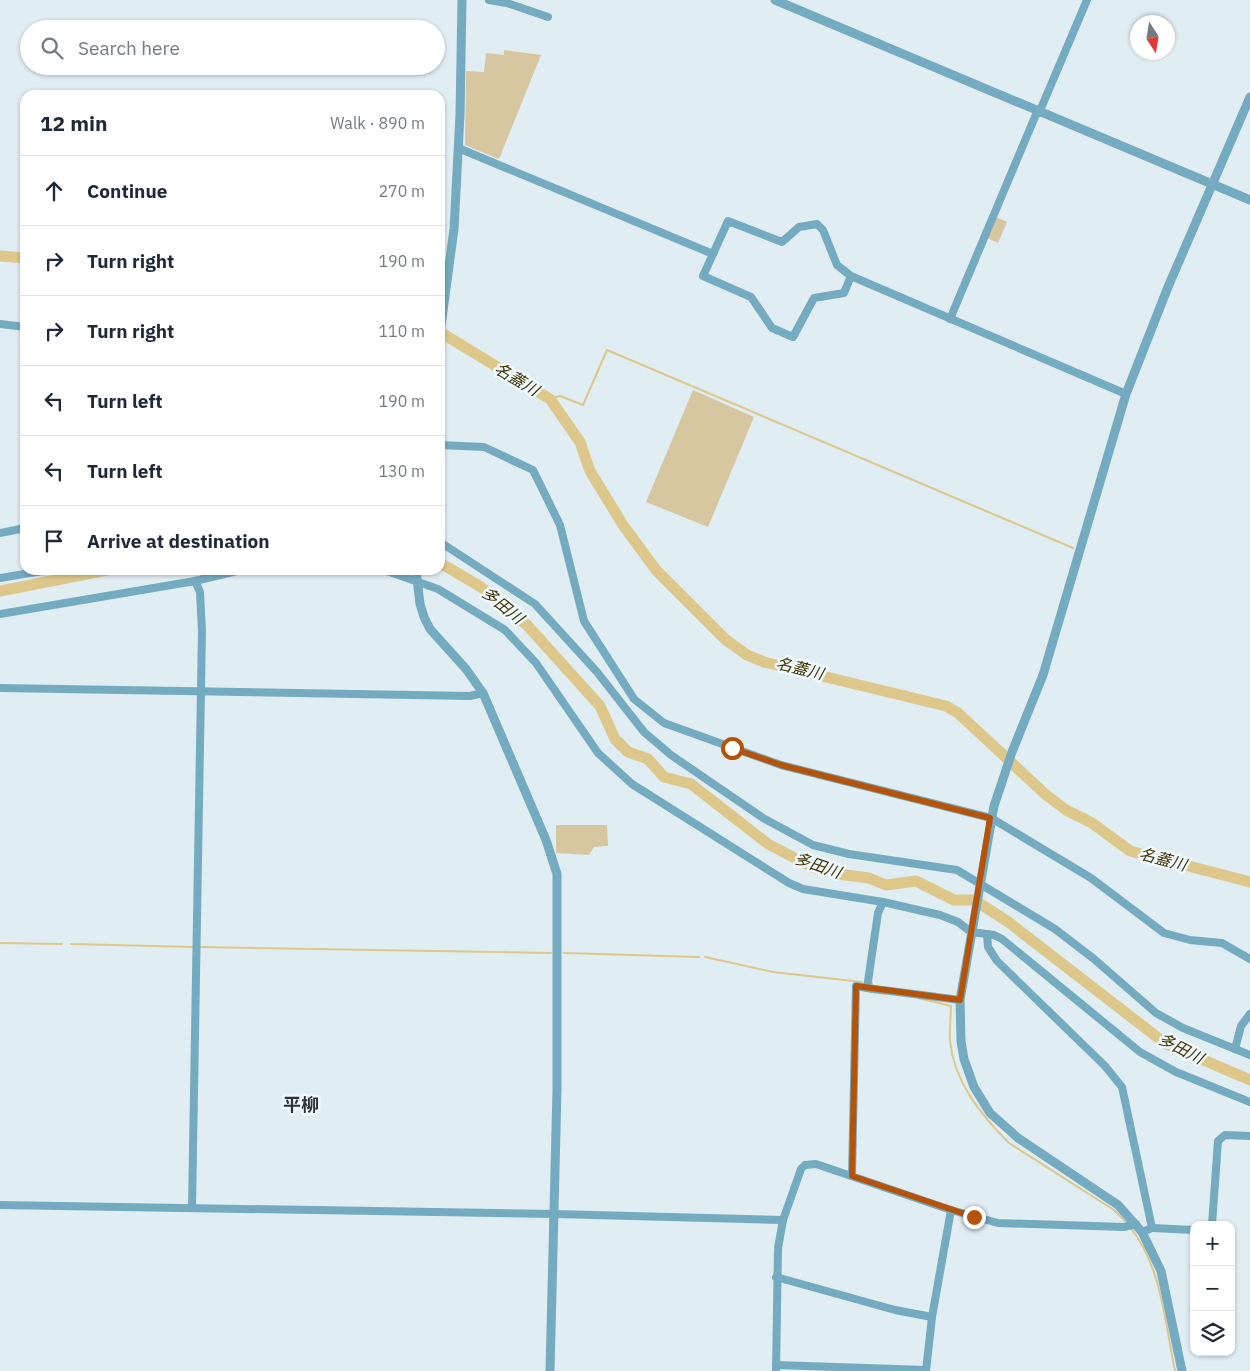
<!DOCTYPE html>
<meta charset="utf-8">
<style>
:root{--surface:#fff;--page:#f6f6f7;--text:#1f2937;--muted:#747a83;--line:#e0e1e3}
body{margin:0;font-family:"IBM Plex Sans","Noto Sans JP",sans-serif;background:var(--page);color:var(--text)}
.controls{position:absolute;right:15px;bottom:15px;display:grid;overflow:hidden;border-radius:10px;box-shadow:0 1px 4px #0004}
.controls button{width:45px;height:45px;display:grid;place-items:center;padding:0;border:0;border-bottom:1px solid var(--line);background:var(--surface);color:var(--text);font:25px sans-serif}
.compass{position:absolute;left:1130px;top:15px;width:45px;height:45px;border-radius:50%;background:var(--surface);box-shadow:0 1px 4px #0004;rotate:168deg}
.stop{position:absolute;width:15px;height:15px;margin:-11px;border:4px solid #b45309;border-radius:50%;background:#fff}
.stop.end{background:#b45309;border-color:#fff;box-shadow:0 1px 5px #0008}
.list{margin:0;padding:0;list-style:none}
h2{display:flex;justify-content:space-between;align-items:center;height:65px;margin:0;padding:0 20px;font-size:21px}
h2 small{font-size:16px;font-weight:400;color:var(--muted)}
.list li{display:grid;grid-template-columns:32px 1fr auto;gap:15px;align-items:center;box-sizing:border-box;height:70px;padding:0 20px;border-top:1px solid var(--line)}
.list b{display:block;font-size:19px;white-space:nowrap}
.list em{font-size:16px;font-style:normal;color:var(--muted)}
.icon{flex:none;width:28px;height:28px;fill:none;stroke:currentColor;stroke-width:2;stroke-linecap:round;stroke-linejoin:round}
.map{position:relative;flex:none;width:1250px;height:1371px;overflow:hidden}
.search{position:absolute;background:var(--surface);box-shadow:0 1px 4px #0004;left:20px;top:20px;width:425px;height:55px;display:flex;align-items:center;gap:12px;box-sizing:border-box;padding:0 18px;border-radius:28px;color:var(--muted);font-size:19px}
.panel{position:absolute;background:var(--surface);box-shadow:0 1px 4px #0004;left:20px;top:90px;width:425px;height:485px;border-radius:15px}
.map>svg:first-child{display:block}
</style>
<div class="map">
<svg width="1250" height="1371" viewBox="0 0 1250 1371">
<rect width="100%" height="100%" fill="#e0edf3"/>
<g fill="#d6c7a1">
<path d="M504,50L541,55L499,159L465,145L466,71L484,72L486,53L504,55Z"/>
<path d="M996,217L1007,222L998,243L987,238Z"/>
<path d="M693,390L754,417L708,527L646,502Z"/>
<path d="M556,825H607L608,846L594,847L589,855L556,853Z"/>
</g>
<g fill="none" stroke-linecap="round" stroke-linejoin="round">
<g stroke="#dec78a" stroke-width="2">
<path d="M550,399L560,396L583,405L607,350L1073,548"/>
<path d="M0,943L62,944"/>
<path d="M71,944L193,947"/>
<path d="M200,947L551,953"/>
<path d="M564,953L699,957"/>
<path d="M705,957L773,972L862,982"/>
<path d="M872,983V984"/>
<path d="M870,992L886,994"/>
<path d="M918,998L951,1006C951,1017 949,1029 950,1041C954,1082 981,1115 1009,1143L1114,1210L1127,1223"/>
<path d="M1130,1227C1162,1267 1165,1323 1175,1371"/>
</g>
<g stroke="#dec78a" stroke-width="11">
<path d="M0,256L25,258"/>
<path d="M440,332L550,399L580,442L590,471L623,525L656,570L726,640L747,655L764,662L946,706L958,713L1045,794L1066,810L1092,823L1130,851L1250,882"/>
<path d="M440,563L481,587L527,625L600,706L615,739L628,752L648,759L664,777L691,784L768,844L812,867L838,874L869,878L886,885L916,881L954,900H974L1007,921L1166,1044L1250,1080"/>
<path d="M0,591L107,570"/>
</g>
<g stroke="#75abc0" stroke-width="8">
<path d="M489,0L507,3L548,17"/>
<path d="M1039,113L1087,0"/>
<path d="M458,148L713,254"/>
<path d="M851,276L844,293L814,298L793,337L772,328L751,297L703,276L728,221L782,242L799,227L817,224L823,230L837,265L851,276L1126,394"/>
<path d="M950,319L1037,112"/>
<path d="M0,324L25,327"/>
<path d="M440,445L484,447L533,470L560,525L584,621L634,699L664,723L781,765L991,818L1091,878L1164,933L1190,940L1222,943L1250,959"/>
<path d="M0,533L25,528"/>
<path d="M440,542L535,604L597,672L644,732L671,755L763,818L813,845L849,854L957,870L1055,929L1094,959L1156,1013L1183,1028L1250,1055"/>
<path d="M384,570L438,589L505,630L536,663L598,753L632,784L789,883L803,889L883,902L940,915L958,922L971,932L994,935L1002,939L1140,1052L1176,1072L1250,1102"/>
<path d="M0,578L48,570"/>
<path d="M0,614L195,581L241,570"/>
<path d="M0,688L470,696L483,693"/>
<path d="M987,934L988,947L997,961L1105,1066L1122,1087L1152,1228L1142,1232"/>
<path d="M867,988L960,1000"/>
<path d="M1235,1049L1241,1026L1250,1014"/>
<path d="M852,1175L856,986L867,988L878,913L883,902"/>
<path d="M0,1205L555,1214L783,1220"/>
<path d="M192,1207L202,631L200,592L195,581"/>
<path d="M1212,1225L1218,1141L1225,1135L1250,1136"/>
<path d="M1152,1228L1194,1230"/>
<path d="M776,1277L895,1310L932,1317"/>
<path d="M776,1365L926,1370"/>
<path d="M776,1371L778,1248L783,1220L801,1169L805,1165L816,1164L951,1210L998,1223L1124,1227L1136,1224"/>
<path d="M926,1371L932,1317L951,1210"/>
</g>
<g stroke="#75abc0" stroke-width="9">
<path d="M775,0L1250,200"/>
<path d="M440,333L454,229L460,115L462,0"/>
<path d="M416,570L420,604L424,617L430,629L466,669L483,693L546,840L557,874V1090L550,1371"/>
<path d="M1182,1371L1161,1271L1142,1232L1118,1205L1018,1138L990,1113L974,1087L964,1059L961,1041L960,1000L994,806L1012,752L1043,675L1126,394L1168,287L1250,97"/>
</g>
</g>
<g fill="none" stroke-linecap="round" stroke-linejoin="round">
<path stroke="#b45309" stroke-width="6" d="M732,748L781,765L990,818L960,1000L856,986L852,1176L974,1217"/>
</g>
<g text-anchor="middle" dominant-baseline="central" stroke-width="5" stroke-linejoin="round" paint-order="stroke">
<g font-size="16" font-style="italic" fill="#423300" stroke="#effaff">
<text transform="translate(517 379) rotate(31)">名蓋川</text>
<text transform="translate(503 605) rotate(39)">多田川</text>
<text transform="translate(800 668) rotate(14)">名蓋川</text>
<text transform="translate(1163 859) rotate(15)">名蓋川</text>
<text transform="translate(818 865) rotate(19)">多田川</text>
<text transform="translate(1181 1048) rotate(27)">多田川</text>
</g>
<g font-size="18" font-weight="bold" fill="#2d3234" stroke="#effaff">
<text x="301" y="1104">平柳</text>
</g>
</g>
</svg>
<div class="controls">
<button>+</button>
<button>−</button>
<button><svg class="icon" aria-label="layers" viewBox="0 0 24 24"><path d="M12 4l9 5-9 5-9-5zM3 14l9 5 9-5"/></svg></button>
</div>
<svg class="compass" viewBox="-18 -18 36 36"><path d="M0-13l5 13h-10z" fill="#e53935"/><path d="M0 13l5-13h-10z" fill="#747a83"/></svg>
<div class="stop" style="left:732px;top:748px"></div>
<div class="stop end" style="left:974px;top:1217px"></div>
<div class="search"><svg class="icon" aria-label="search" viewBox="0 0 24 24"><circle cx="10" cy="10" r="6"/><path d="M15 15l6 6"/></svg>Search here</div>
<section class="panel">
<h2>12 min<small>Walk · 890 m</small></h2>
<ul class="list">
<li><svg class="icon" aria-label="ahead" viewBox="0 0 24 24"><path d="M12 20V5M6 11l6-6 6 6"/></svg><div><b>Continue</b></div><em>270 m</em></li>
<li><svg class="icon" aria-label="right" viewBox="0 0 24 24"><path d="M7 20v-9h11M14 6l5 5-5 5"/></svg><div><b>Turn right</b></div><em>190 m</em></li>
<li><svg class="icon" aria-label="right" viewBox="0 0 24 24"><path d="M7 20v-9h11M14 6l5 5-5 5"/></svg><div><b>Turn right</b></div><em>110 m</em></li>
<li><svg class="icon" aria-label="left" viewBox="0 0 24 24"><path d="M17 20v-9H6M10 6l-5 5 5 5"/></svg><div><b>Turn left</b></div><em>190 m</em></li>
<li><svg class="icon" aria-label="left" viewBox="0 0 24 24"><path d="M17 20v-9H6M10 6l-5 5 5 5"/></svg><div><b>Turn left</b></div><em>130 m</em></li>
<li><svg class="icon" aria-label="arrive" viewBox="0 0 24 24"><path d="M6 21V4h12l-3 4 3 4H6"/></svg><div><b>Arrive at destination</b></div></li>
</ul>
</section>
</div>
